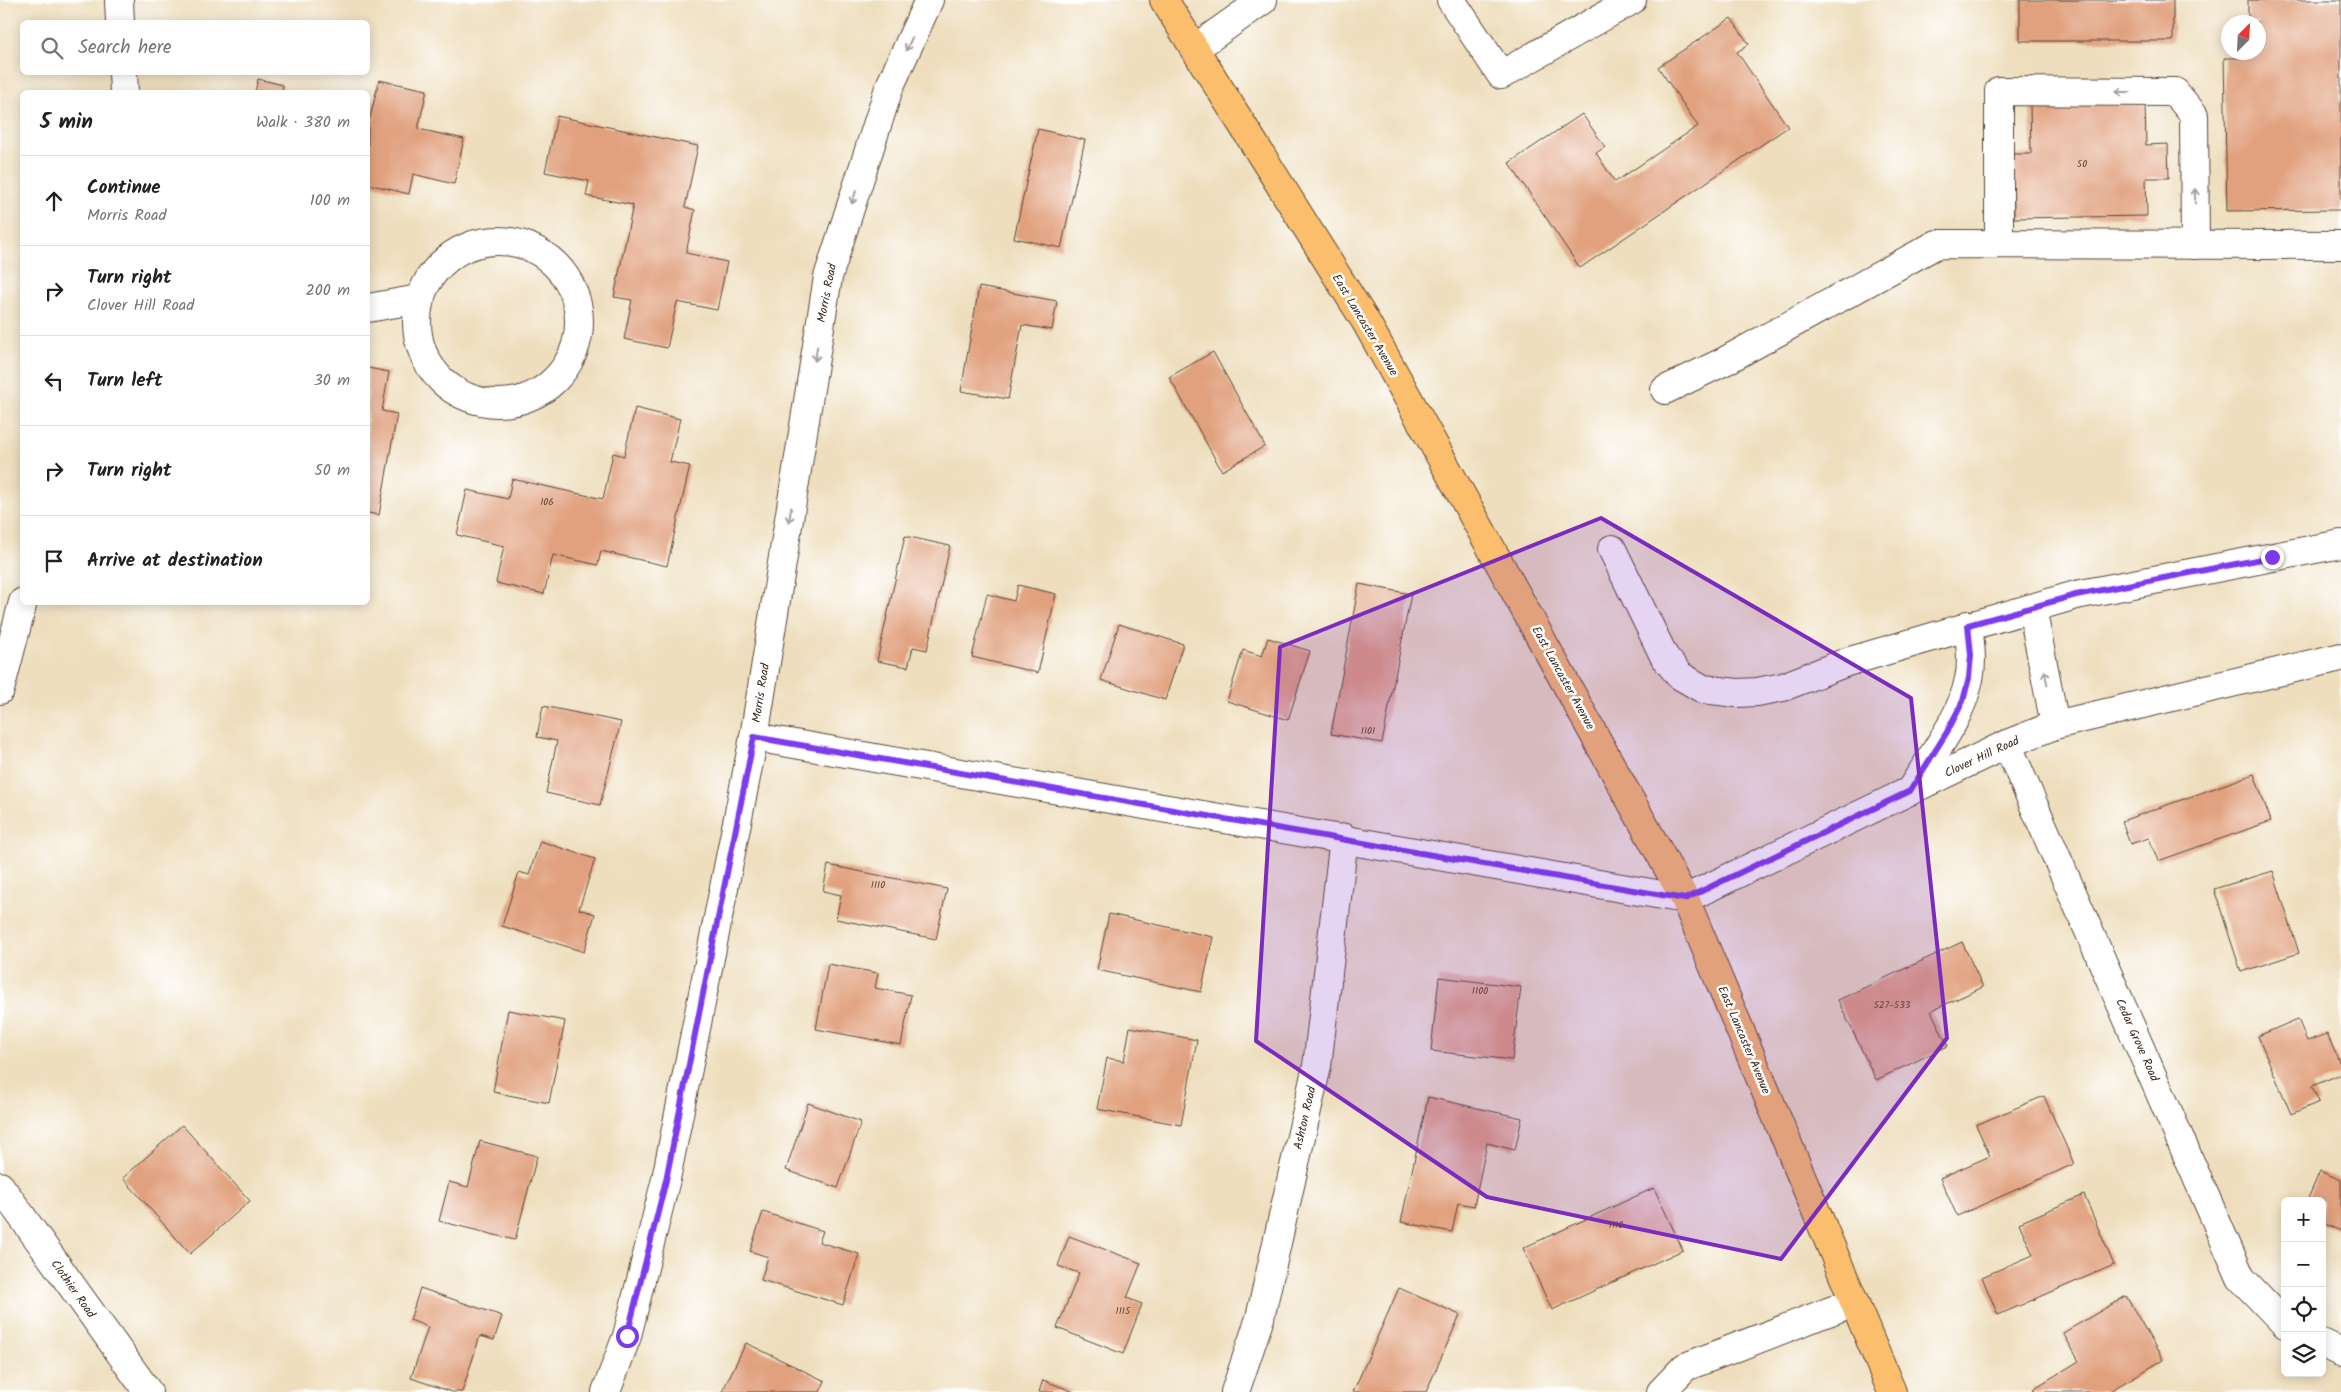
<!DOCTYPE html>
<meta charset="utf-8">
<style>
:root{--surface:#fff;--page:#f6f6f6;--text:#202124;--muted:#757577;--line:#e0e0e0}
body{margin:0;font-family:Kalam,sans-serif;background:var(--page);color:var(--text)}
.controls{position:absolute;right:15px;bottom:15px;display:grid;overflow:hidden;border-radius:8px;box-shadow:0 2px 12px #0003}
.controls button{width:45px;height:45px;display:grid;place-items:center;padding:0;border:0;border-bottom:1px solid var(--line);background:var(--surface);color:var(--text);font:25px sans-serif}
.compass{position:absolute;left:2221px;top:15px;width:45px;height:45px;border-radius:50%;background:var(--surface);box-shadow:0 2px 12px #0003;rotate:24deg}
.stop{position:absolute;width:15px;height:15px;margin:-11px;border:4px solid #7c3aed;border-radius:50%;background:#fff}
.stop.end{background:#7c3aed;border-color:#fff;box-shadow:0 1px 5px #0008}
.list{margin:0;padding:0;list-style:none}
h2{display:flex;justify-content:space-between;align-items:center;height:65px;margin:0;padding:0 20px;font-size:21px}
h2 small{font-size:16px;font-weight:400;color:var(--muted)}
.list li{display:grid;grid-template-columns:32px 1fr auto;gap:15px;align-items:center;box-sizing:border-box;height:90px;padding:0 20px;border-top:1px solid var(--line)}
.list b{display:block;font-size:19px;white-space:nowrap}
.list p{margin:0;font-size:16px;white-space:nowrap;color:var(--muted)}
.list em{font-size:16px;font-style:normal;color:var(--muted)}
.icon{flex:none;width:28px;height:28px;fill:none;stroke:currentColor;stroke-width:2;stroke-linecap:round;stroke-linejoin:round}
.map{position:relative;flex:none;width:2341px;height:1392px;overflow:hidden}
.search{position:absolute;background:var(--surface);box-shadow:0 2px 12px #0003;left:20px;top:20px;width:350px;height:55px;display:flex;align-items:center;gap:12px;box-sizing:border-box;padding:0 18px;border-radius:8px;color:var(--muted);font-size:19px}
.panel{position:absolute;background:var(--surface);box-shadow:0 2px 12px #0003;left:20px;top:90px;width:350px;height:515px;border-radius:8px}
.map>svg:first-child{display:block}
</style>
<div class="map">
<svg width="2341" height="1392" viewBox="0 0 2341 1392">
<rect width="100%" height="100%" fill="#fff"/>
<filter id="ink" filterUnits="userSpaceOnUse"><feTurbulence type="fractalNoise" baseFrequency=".02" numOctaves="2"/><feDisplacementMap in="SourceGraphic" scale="10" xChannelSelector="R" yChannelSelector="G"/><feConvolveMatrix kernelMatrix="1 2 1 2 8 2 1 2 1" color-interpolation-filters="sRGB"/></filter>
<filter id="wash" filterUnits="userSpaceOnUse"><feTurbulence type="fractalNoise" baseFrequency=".0096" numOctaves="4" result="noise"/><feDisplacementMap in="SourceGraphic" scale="20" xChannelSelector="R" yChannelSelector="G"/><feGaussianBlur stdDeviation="1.12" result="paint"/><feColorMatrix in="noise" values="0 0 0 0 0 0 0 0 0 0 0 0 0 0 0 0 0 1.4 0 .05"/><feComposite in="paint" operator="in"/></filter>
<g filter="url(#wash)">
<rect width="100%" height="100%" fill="#eedebd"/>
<g id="blocks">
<g fill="#e1a17f">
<rect x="2020" y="0" width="153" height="41"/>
<path d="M2248,0H2341V210L2227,211L2224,58H2248V52H2258V22H2248Z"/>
<path d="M1731,18L1749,44L1737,52L1788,127L1580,268L1509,163L1582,114L1605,147L1596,153L1615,182L1698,126L1658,67Z"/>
<path d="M258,79L283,85L282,92H255Z"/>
<path d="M379,80L427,90L418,129L464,139L454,184L413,174L409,194L368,184V117L370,118Z"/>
<path d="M2145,104L2146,145L2168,144L2169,178H2146L2147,216L2014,218L2013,154H2031L2030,105Z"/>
<path d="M557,116L698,146L685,207L695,210L686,253L727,262L717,310L677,302L667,348L624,339L632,300L614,297L633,205L586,196L589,181L545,172Z"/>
<path d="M1038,129L1085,140L1061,248L1014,238Z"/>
<path d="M979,287L1057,301L1052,330L1022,325L1008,399L961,391Z"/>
<path d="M1213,352L1265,446L1222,471L1169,377Z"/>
<path d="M368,368L389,372L382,411L397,414L379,515L368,513Z"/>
<path d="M635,408L680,419L670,462L690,466L667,566L601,551L598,565L553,555L544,594L496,583L504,546L457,535L467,490L508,499L512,479L603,499L613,453L624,456Z"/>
<path d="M905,536L950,546L927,650L913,647L908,667L877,661Z"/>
<path d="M1359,584L1411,594L1382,743L1331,734Z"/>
<path d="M1018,585L1056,594L1038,673L972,657L987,594L1014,601Z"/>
<path d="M1119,624L1183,644L1165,700L1101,680Z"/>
<path d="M1268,638L1310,651L1288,720L1227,701L1243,650L1262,656Z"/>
<path d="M543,706L621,722L600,805L546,793L557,741L537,737Z"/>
<path d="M2254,774L2271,821L2158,861L2149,838L2130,844L2122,821Z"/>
<path d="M540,841L595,859L579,909L595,914L584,952L502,926L519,872L529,875Z"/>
<path d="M828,865L947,889L936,939L836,919L841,895L823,891Z"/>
<path d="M2273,871L2299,953L2241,972L2214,889Z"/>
<path d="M1109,914L1213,937L1201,992L1097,970Z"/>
<path d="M1962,942L1983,987L1931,1011L1948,1046L1876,1080L1838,1000Z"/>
<path d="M828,964L878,973L875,988L911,995L901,1045L816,1029Z"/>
<path d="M1439,977L1521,987L1512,1060L1431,1051Z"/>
<path d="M508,1010L565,1021L549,1103L493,1092Z"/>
<path d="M2298,1019L2307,1041L2327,1034L2341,1066V1074L2312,1086L2319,1102L2291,1114L2258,1036Z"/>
<path d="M1130,1027L1197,1040L1181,1125L1097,1109L1107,1058L1124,1061Z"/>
<path d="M2044,1096L2074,1164L1957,1216L1940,1178L1990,1156L1976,1125Z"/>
<path d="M1428,1097L1522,1118L1515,1150L1487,1143L1474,1206L1458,1203L1452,1232L1401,1222Z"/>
<path d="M808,1103L861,1122L838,1188L786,1170Z"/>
<path d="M182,1125L250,1201L190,1254L123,1178Z"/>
<path d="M480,1141L537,1156L515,1240L439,1221L449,1182L468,1187Z"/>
<path d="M2320,1171L2341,1180V1231L2322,1223V1201H2307Z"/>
<path d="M1654,1188L1683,1250L1552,1310L1523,1248Z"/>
<path d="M2084,1195L2114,1265L1998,1315L1982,1277L2033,1255L2019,1223Z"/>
<path d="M763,1212L823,1231L819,1242L859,1254L843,1305L761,1280L768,1257L750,1251Z"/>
<path d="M1069,1236L1141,1263L1127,1298L1142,1304L1123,1354L1057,1328L1079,1273L1058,1266Z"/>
<path d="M420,1288L502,1316L494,1340L480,1336L462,1392H452L411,1378L428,1327L410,1320Z"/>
<path d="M1399,1288L1460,1315L1426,1392H1353Z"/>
<path d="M2126,1296L2163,1360L2108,1392H2035L2033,1389L2079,1361L2063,1333Z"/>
<path d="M746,1343L825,1381L820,1392H722Z"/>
<path d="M1043,1380L1074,1392H1039Z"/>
</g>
</g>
</g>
<g filter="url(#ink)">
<use href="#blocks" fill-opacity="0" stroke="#564536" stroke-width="1"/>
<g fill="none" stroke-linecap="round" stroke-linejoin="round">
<defs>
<g id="minor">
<path d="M119,0L120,22"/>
<path d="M1451,0L1501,75L1632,0"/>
<path d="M1194,49L1263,0"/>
<path d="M123,72L124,92"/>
<circle cx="498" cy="322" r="81"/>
<path d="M1999,244V91L2175,92L2194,115L2195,245"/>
<path d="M368,308L419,299"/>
<path d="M1665,390L1725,361L1937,244L2341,245"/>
<path d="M1612,549L1664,656L1679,675L1703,689L1737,693L1757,692L1783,687L1847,662L2076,595L2341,544"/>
<path d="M2032,608L2055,725"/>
<path d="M0,690L23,602"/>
<path d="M754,737L1685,899L2007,744L2055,725L2341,657"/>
<path d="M2007,744L2241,1278L2285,1324"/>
<path d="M1910,791C1931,756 1961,720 1969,679C1973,662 1970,643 1968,625"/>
<path d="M0,1186L148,1392"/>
<path d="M2322,1343L2341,1352"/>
<path d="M606,1392L627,1336L666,1179L754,737L828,277L889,88L929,0"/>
<path d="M1235,1392L1260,1318L1317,1066L1344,838"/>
<path d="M1661,1392L1685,1367L1854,1302"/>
</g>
<path id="highway" d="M1164,0L1366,322L1685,899L1892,1392"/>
</defs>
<use href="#minor" stroke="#564536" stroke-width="30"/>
<use href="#highway" stroke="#564536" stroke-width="30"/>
<use href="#minor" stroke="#fff" stroke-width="28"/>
<use href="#highway" stroke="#fabe6d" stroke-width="28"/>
</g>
<defs><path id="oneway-shaft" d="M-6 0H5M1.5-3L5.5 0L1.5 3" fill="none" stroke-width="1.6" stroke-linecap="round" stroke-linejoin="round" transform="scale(1.25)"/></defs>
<g stroke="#a79f9a">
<use href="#oneway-shaft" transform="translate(909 44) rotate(115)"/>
<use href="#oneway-shaft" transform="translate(2123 92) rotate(-180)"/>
<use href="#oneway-shaft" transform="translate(2195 196) rotate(-90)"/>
<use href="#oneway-shaft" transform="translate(854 197) rotate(108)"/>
<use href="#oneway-shaft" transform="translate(816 354) rotate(99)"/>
<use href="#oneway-shaft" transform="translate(790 515) rotate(99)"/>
<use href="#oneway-shaft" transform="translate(2046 678) rotate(-101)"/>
</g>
</g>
<g fill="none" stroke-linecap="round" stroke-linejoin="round" filter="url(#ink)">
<path stroke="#7c3aed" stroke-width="6" d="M627,1336L666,1180L754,737L1685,899L1910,791L1947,732L1963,701L1969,678L1971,655L1968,625L2076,595L2272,557"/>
</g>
<path fill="#7b2cbf" fill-opacity="0.2" stroke="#7b2cbf" stroke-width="4" stroke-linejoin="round" d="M1601,518L1911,698L1947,1038L1781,1259L1487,1197L1256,1041L1280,647Z"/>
<g text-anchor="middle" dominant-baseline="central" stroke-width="5" stroke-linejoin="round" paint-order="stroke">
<g font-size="10" fill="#644836">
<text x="2082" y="164">50</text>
<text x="547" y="502">106</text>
<text x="1368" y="731">1101</text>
<text x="878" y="885">1110</text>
<text x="1480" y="991">1100</text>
<text x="1892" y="1005">527-533</text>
<text x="1616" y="1225">1110</text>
<text x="1123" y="1311">1115</text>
</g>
<g font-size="12" fill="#3b2a1e" stroke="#fff">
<text transform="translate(827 293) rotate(-79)">Morris Road</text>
<text transform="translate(1365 325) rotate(59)">East Lancaster Avenue</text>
<text transform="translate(1563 678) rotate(61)">East Lancaster Avenue</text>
<text transform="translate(761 693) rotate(-81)">Morris Road</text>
<text transform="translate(1982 757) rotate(-25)">Clover Hill Road</text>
<text transform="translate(1744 1040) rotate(67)">East Lancaster Avenue</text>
<text transform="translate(2137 1040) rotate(66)">Cedar Grove Road</text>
<text transform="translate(1305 1118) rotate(-77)">Ashton Road</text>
<text transform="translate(73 1289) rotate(55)">Clothier Road</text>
</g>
</g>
</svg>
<div class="controls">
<button>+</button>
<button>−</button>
<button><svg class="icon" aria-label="locate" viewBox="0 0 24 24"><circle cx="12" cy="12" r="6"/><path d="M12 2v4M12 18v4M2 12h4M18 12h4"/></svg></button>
<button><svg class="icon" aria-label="layers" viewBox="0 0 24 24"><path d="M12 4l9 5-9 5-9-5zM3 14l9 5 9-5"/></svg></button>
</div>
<svg class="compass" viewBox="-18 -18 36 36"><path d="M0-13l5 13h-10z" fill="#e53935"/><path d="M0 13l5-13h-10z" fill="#757577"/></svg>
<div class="stop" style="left:627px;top:1336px"></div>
<div class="stop end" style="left:2272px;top:557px"></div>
<div class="search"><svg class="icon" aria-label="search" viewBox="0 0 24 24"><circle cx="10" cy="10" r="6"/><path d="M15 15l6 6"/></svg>Search here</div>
<section class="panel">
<h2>5 min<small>Walk · 380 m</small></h2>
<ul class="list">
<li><svg class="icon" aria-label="ahead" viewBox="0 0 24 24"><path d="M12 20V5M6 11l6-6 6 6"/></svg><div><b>Continue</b><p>Morris Road</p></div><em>100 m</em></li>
<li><svg class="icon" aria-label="right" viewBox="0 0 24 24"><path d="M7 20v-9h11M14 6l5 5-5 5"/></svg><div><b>Turn right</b><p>Clover Hill Road</p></div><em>200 m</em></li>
<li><svg class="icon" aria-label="left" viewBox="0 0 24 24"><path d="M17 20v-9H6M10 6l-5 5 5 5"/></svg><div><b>Turn left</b></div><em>30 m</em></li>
<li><svg class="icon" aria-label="right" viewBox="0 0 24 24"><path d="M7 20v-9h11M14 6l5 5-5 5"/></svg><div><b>Turn right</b></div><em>50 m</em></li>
<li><svg class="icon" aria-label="arrive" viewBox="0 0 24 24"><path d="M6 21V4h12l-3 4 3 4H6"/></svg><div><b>Arrive at destination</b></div></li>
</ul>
</section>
</div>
